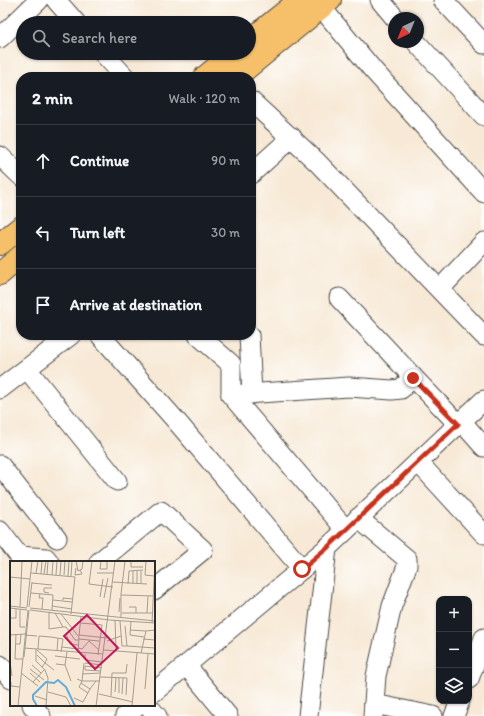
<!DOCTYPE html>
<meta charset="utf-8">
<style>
:root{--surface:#171b24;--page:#242831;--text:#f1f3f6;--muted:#9ea1a6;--line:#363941}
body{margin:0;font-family:Itim,sans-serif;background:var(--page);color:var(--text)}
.controls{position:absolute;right:12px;bottom:12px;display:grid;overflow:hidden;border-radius:8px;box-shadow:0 1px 3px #0004}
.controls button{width:36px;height:36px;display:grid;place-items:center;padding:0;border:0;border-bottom:1px solid var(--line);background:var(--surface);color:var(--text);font:20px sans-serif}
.compass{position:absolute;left:388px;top:12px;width:36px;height:36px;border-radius:50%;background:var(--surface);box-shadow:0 1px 3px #0004;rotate:223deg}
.stop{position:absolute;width:12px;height:12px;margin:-9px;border:3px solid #c8321e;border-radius:50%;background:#fff}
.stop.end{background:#c8321e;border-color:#fff;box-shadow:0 1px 4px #0008}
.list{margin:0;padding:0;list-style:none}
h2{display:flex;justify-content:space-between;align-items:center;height:52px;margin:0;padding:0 16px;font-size:17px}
h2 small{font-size:13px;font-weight:400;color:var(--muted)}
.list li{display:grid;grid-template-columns:26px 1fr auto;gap:12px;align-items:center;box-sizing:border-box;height:72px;padding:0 16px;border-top:1px solid var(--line)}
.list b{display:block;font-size:15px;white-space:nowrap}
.list em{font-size:13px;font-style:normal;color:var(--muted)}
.icon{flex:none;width:22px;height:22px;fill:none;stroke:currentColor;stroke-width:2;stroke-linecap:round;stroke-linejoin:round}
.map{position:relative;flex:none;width:484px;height:716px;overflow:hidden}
.search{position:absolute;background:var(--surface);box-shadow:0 1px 3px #0004;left:16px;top:16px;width:240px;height:44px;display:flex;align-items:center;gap:10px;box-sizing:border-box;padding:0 14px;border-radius:22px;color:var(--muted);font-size:15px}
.panel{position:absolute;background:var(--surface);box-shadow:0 1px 3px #0004;left:16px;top:72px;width:240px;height:268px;border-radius:16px}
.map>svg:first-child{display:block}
</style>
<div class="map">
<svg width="484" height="716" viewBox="0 0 484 716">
<rect width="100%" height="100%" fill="#fff"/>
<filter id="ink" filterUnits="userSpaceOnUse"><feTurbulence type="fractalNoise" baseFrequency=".025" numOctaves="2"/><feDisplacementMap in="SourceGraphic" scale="8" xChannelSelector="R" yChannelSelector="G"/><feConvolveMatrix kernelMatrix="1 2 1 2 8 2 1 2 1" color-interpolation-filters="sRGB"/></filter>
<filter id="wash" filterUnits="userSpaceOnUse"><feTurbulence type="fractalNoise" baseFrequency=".012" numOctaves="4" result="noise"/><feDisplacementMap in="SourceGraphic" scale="16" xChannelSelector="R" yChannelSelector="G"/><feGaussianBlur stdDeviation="0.9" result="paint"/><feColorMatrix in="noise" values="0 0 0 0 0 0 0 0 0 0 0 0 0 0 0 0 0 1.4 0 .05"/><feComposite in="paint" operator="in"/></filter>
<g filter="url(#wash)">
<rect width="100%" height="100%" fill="#f7e9d6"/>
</g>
<g filter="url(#ink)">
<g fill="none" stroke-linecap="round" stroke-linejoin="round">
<defs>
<g id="minor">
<path d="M56,0L76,23"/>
<path d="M380,0L395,18"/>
<path d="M443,0L484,44"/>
<path d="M321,7L373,70L484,193"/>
<path d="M0,38L39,0"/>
<path d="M416,42L484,116"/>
<path d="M103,53L125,77"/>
<path d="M251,101L317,162L484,336"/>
<path d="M0,156L21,176"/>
<path d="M251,174L292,137"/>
<path d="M440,289L484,242"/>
<path d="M339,298L413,377"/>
<path d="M100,335L178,423L302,569"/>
<path d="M198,335L231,364V395L346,530"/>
<path d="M249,335L252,394"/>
<path d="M27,369L117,481"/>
<path d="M0,389L71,335"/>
<path d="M231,395L349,387L392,390L401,389L413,377L458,424"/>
<path d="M461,421L484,447"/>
<path d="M418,462L484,534"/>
<path d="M0,465L57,538"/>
<path d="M358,518L407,559V566L392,606L376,676L373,716"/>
<path d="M0,531L19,556L46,558L49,562"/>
<path d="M99,562L161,511L203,550L154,590"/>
<path d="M0,665L11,679"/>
<path d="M186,665L228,716"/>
<path d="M469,679L484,638"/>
<path d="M154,692L327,548"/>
<path d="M374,704L433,716"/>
<path d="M32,705L41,716"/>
<path d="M147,705L157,716"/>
<path d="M125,716L139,705"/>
<path d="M308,716L327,548L484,400"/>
<path d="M454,716L460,701"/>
</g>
<g id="major">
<path d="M249,41L300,0"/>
<path d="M205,77L234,53"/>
<path d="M236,77L330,0"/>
<path d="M0,244L21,227"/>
<path d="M0,274L21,256"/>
</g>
</defs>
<use href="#minor" stroke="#4a4845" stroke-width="21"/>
<use href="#major" stroke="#4a4845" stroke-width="24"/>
<use href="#minor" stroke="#fff" stroke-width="19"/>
<use href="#major" stroke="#f6c06b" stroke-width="22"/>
</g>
</g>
<g fill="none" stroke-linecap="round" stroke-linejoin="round" filter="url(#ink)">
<path stroke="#c8321e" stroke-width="5" d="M302,569L327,548L458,424L413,378"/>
</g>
<g transform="translate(10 561)">
<rect width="145" height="145" fill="#f7e9d6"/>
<path fill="none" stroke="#64abdb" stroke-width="2" d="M27,145L23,138V134L36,121L44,122L48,119L56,126L65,145"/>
<path fill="none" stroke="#a59d92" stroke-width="1" d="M66,0L68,10L72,8L73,0M82,0L79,23L103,26M91,0L90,8H97V0M121,0V6H133M136,0L135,14L144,15M66,7L65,14L72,13L70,9M123,10V23M127,10V23M131,10V23M21,12L65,16L61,53M26,12L28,0M87,12H104M31,13L32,0M34,13L36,0M37,13L38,0M42,14L43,0M46,14L47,0M50,14L51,0M54,14L55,0M58,15L59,0M61,15L62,0M0,16L20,18M103,21L137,23M22,22L42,24M118,23L119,10L133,9M21,32L43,34L42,49M39,32L34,31V27H42M30,33L29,37H33L32,48M111,34L143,35M90,36L93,18M94,37L98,17M43,39L62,41M53,39V37L63,38M0,45L17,47M42,45L62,48M10,46L12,0M17,46L22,0M19,46L22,21M119,46H126V52M0,47L17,49M20,47L145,60M10,48V66H15M20,49L99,59L145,62M39,51V68L53,66M109,51L110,37M45,52L53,66H56L65,79H69M112,52H143M137,52L138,35M51,53L69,76L68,92M0,57H6V48M111,57V33L115,0M105,59L106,90M110,60L112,85H117M121,60L120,74L134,76M71,62L92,64L88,94M142,62L145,0M115,65L117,85L145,87M120,69L136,70M60,71L56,73L60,83L68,84M6,73L5,98H13M0,74L15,73M15,74L27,75M69,74L97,77M69,75L71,55M69,78L89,80M133,78L145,79M79,80L89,89M97,80L111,75M6,83H10L11,73M52,86L68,88M14,87L93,93M68,87L72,88L80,79M26,88V100L35,109L38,117L36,145M28,88L29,75L41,76L53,78L51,91M27,89L37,98L35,102L44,109M94,89L145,93M47,90L48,77M131,92L136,70L145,69M75,93V99L92,101M27,94L35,102L32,106M45,95L70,98M14,96L19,49M0,100L2,115M74,102L72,120H90M75,102L92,104M46,103L55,104L57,91M22,104L31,112M55,104L61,120M75,105V109L91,110M75,105L92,107M20,108L34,119M11,112L28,125M20,112L30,121M72,113L90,112M90,116L117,117L116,134M67,118L72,120L71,122L80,128L86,120M1,121V125L10,126M23,121L35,108M71,122L69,126L78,132M135,128L138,93M38,131L56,136L61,145M105,131L106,117M109,132V117M89,133L123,141M112,133L113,117M25,135L37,139M101,135L102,112H116L117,103M64,137L73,141L80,128M8,145L18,49M86,145L105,0M122,145L127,92"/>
<path fill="#c2185b" fill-opacity="0.15" stroke="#c2185b" stroke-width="2" d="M77,54L108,87L85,108L54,75Z"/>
<rect width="145" height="145" fill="none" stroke="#2b2b2b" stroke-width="2"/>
</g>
</svg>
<div class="controls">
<button>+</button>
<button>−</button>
<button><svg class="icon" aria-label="layers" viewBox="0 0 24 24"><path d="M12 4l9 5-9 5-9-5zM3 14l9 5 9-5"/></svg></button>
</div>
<svg class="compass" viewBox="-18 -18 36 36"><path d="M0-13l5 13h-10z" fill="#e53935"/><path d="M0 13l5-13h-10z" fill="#9ea1a6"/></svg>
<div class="stop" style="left:302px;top:569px"></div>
<div class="stop end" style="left:413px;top:378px"></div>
<div class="search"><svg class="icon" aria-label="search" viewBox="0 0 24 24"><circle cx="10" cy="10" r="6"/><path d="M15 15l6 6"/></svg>Search here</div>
<section class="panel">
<h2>2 min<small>Walk · 120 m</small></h2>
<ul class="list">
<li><svg class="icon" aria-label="ahead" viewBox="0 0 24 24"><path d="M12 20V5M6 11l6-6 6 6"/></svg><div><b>Continue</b></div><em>90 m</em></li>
<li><svg class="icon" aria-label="left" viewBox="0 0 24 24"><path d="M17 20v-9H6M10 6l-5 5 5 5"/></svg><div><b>Turn left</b></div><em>30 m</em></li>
<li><svg class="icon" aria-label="arrive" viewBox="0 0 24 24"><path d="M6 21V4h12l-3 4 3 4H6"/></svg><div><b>Arrive at destination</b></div></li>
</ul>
</section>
</div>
